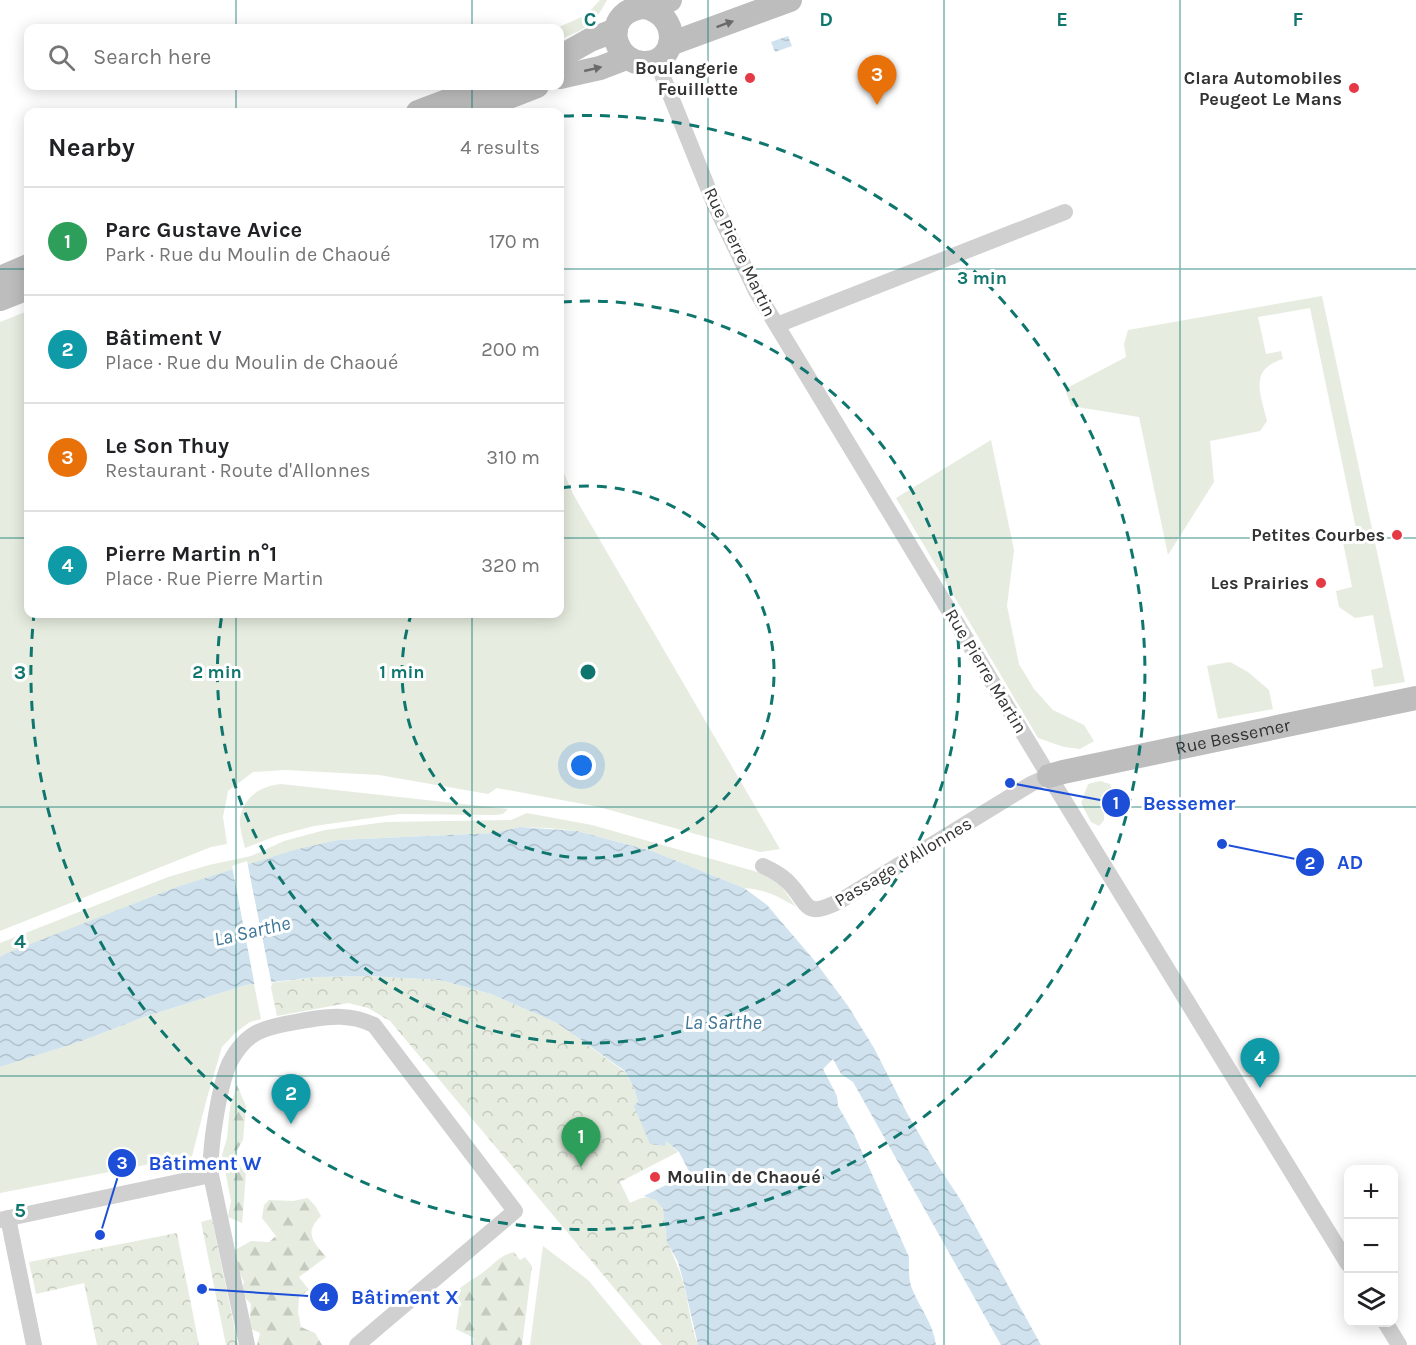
<!DOCTYPE html>
<meta charset="utf-8">
<style>
:root{--surface:#fff;--page:#f6f6f6;--text:#202124;--muted:#757577;--line:#e0e0e0;--accent:#e63946}
body{margin:0;font-family:Karla,sans-serif;background:var(--page);color:var(--text)}
.controls{position:absolute;right:18px;bottom:18px;display:grid;overflow:hidden;border-radius:12px;box-shadow:0 3px 15px #0003}
.controls button{width:54px;height:54px;display:grid;place-items:center;padding:0;border:0;border-bottom:2px solid var(--line);background:var(--surface);color:var(--text);font:30px sans-serif}
.you{position:absolute;left:582px;top:766px;width:21px;height:21px;margin:-15px;border:4px solid #fff;border-radius:50%;background:#1a73e8;box-shadow:0 0 0 9px #1a73e833}
.badge{display:grid;place-items:center;width:39px;height:39px;border-radius:50%;background:var(--accent);color:#fff;font-size:20px;font-weight:700}
.pin{position:absolute;translate:-50% -50px;filter:drop-shadow(0 2px 3px #0008)}
.pin::after{content:'';position:absolute;top:32px;width:21px;height:18px;background:inherit;clip-path:polygon(0 0,100% 0,50% 100%)}
.list{margin:0;padding:0;list-style:none}
h2{display:flex;justify-content:space-between;align-items:center;height:78px;margin:0;padding:0 24px;font-size:26px}
h2 small{font-size:20px;font-weight:400;color:var(--muted)}
.list li{display:grid;grid-template-columns:39px 1fr auto;gap:18px;align-items:center;box-sizing:border-box;height:108px;padding:0 24px;border-top:2px solid var(--line)}
.list b{display:block;font-size:22px;white-space:nowrap}
.list p{margin:0;font-size:20px;white-space:nowrap;color:var(--muted)}
.list em{font-size:20px;font-style:normal;color:var(--muted)}
.icon{flex:none;width:33px;height:33px;fill:none;stroke:currentColor;stroke-width:2;stroke-linecap:round;stroke-linejoin:round}
.map{position:relative;flex:none;width:1416px;height:1345px;overflow:hidden}
.search{position:absolute;background:var(--surface);box-shadow:0 3px 15px #0003;left:24px;top:24px;width:540px;height:66px;display:flex;align-items:center;gap:15px;box-sizing:border-box;padding:0 21px;border-radius:12px;color:var(--muted);font-size:22px}
.panel{position:absolute;background:var(--surface);box-shadow:0 3px 15px #0003;left:24px;top:108px;width:540px;height:510px;border-radius:12px}
.map>svg:first-child{display:block}
</style>
<div class="map">
<svg width="1416" height="1345" viewBox="0 0 1416 1345">
<defs>
<pattern id="forest-firs" width="22" height="20" patternUnits="userSpaceOnUse" patternTransform="scale(1.5)"><rect width="22" height="20" fill="#e6ecdf"/><path d="M5 1l3.5 6h-7zM16 11l3.5 6h-7z" fill="#c6cbc0"/></pattern>
<pattern id="park-crowns" width="20" height="18" patternUnits="userSpaceOnUse" patternTransform="scale(1.5)"><rect width="20" height="18" fill="#e6ecdf"/><path d="M2 6a3 3 0 1 1 6 0M12 15a3 3 0 1 1 6 0" fill="none" stroke="#c6cbc0"/></pattern>
<pattern id="water-waves" width="16" height="10" patternUnits="userSpaceOnUse" patternTransform="scale(1.5)"><rect width="16" height="10" fill="#cfe2ee"/><path d="M0 5q4-4 8 0t8 0" fill="none" stroke="#b2c2cd"/></pattern>
</defs>
<rect width="100%" height="100%" fill="#fff"/>
<g fill="#e6ecdf">
<path d="M600,0H607C595,23 587,29 563,38L559,27L586,15Z"/>
<path d="M1322,296L1405,682L1374,687L1371,670L1383,667L1373,615L1355,618L1339,607L1336,591L1352,587L1342,537L1332,539V535L1356,529L1310,308L1258,317L1266,354L1281,351L1283,359C1249,369 1260,393 1267,421L1260,431L1210,441L1214,482L1168,555L1139,417L1071,406L1065,389L1126,357L1124,344L1128,330Z"/>
<path d="M28,311V614H560V464L573,494L780,849L760,852L599,807L497,788L488,794L379,775L285,770L253,772L228,791L223,817L227,844L211,847L0,931V322Z"/>
<path d="M991,440L1014,550L1007,606L1019,664L1034,689L1053,710L1084,725L1094,741L1080,749L1064,747L1038,738L896,498Z"/>
<path d="M1230,662L1248,672L1269,690L1273,709L1218,719L1207,666Z"/>
<path d="M1100,781L1110,784L1113,792L1104,804V820L1099,826L1091,822L1081,803L1088,784Z"/>
<path d="M281,784L508,809L503,814L495,815L399,814L314,826L276,836L245,848C243,839 239,827 240,818C244,796 261,786 281,784Z"/>
<path d="M527,813L592,825L761,873L779,883L796,907C779,897 765,889 744,888L652,851L577,831L548,828L520,827L493,833L338,840L174,888L0,957V943L168,877L209,865L251,856L284,841L325,830L386,822L511,820Z"/>
<path d="M254,984L261,1019L250,1022L235,1033L222,1047L207,1098L192,1156L0,1193V1067L82,1041L144,1017L246,985Z"/>
<path d="M543,1246L588,1280L642,1345H530Z"/>
</g>
<g fill="url(#forest-firs)">
<path d="M237,1085L246,1106L243,1140L233,1157L246,1174L242,1223L228,1217L231,1201L222,1155L227,1138L230,1107Z"/>
<path d="M308,1198L316,1207L321,1216C303,1233 314,1242 326,1257L299,1277L309,1290L299,1297L298,1312L301,1327L315,1333L322,1345H257L260,1333L249,1328L251,1304C244,1297 240,1292 244,1282L236,1266L235,1250L251,1241L269,1242L276,1236L262,1218L264,1205L269,1200L293,1201Z"/>
<path d="M514,1252L520,1260L525,1257L532,1266L522,1345H472L474,1338L456,1329L459,1308L450,1300C458,1286 470,1282 482,1273C495,1264 497,1257 514,1252Z"/>
</g>
<g fill="url(#park-crowns)">
<path d="M368,976L440,980L491,994L557,1023L625,1072L634,1088L638,1102L665,1140L678,1152L620,1182L630,1203C640,1198 651,1193 659,1203C667,1212 664,1228 667,1239C671,1253 679,1267 683,1282C689,1303 690,1325 698,1345H662L390,1021L368,1008L348,1003L277,1016L270,983L317,977Z"/>
<path d="M212,1219L238,1345H226L201,1222Z"/>
<path d="M177,1233L199,1345H97L84,1283L36,1294L29,1262Z"/>
</g>
<g fill="url(#water-waves)">
<path d="M788,36L792,46L775,52L771,42Z"/>
<path d="M520,827L577,831L652,851L744,888L767,905L814,960L848,1006L874,1048L907,1113L933,1158L962,1202L1041,1345H1001L853,1082L841,1074L833,1059L823,1069L837,1096L838,1106L854,1134L909,1257C909,1269 908,1281 913,1291C921,1310 933,1323 936,1345H698L683,1280L678,1262L667,1242L663,1209L656,1200L644,1196L690,1173L679,1152L666,1141L665,1146L650,1144L634,1106L638,1102L634,1088L625,1071L557,1023L491,994L440,980L368,976L317,977L246,985L144,1017L82,1041L0,1067V957L5,954L174,888L294,850L338,840L493,833Z"/>
</g>
<path fill="#fff" d="M247,861L272,986L255,987L232,866Z"/>
<g fill="none" stroke-linecap="round" stroke-linejoin="round">
<g stroke="#d0d0d0" stroke-width="16">
<path d="M656,60L714,203L756,291L1049,776L1348,1264"/>
<path d="M777,325L1065,212"/>
<path d="M763,866C772,870 781,875 787,881C810,903 802,920 840,901L1031,784L1049,776"/>
<path d="M8,1218L34,1345"/>
<path d="M0,1220L211,1175"/>
<path d="M1385,1322L1399,1345"/>
<path d="M247,1345L211,1175C209,1150 219,1085 230,1062C236,1051 246,1038 258,1032C273,1025 290,1023 307,1020C331,1016 351,1014 374,1025L515,1211L357,1345"/>
</g>
<g stroke="#bdbdbd" stroke-width="24">
<path d="M644,7C681,14 679,64 643,63C618,62 605,29 626,13C638,5 657,4 670,0"/>
<path d="M670,44L790,0"/>
<path d="M560,57L590,40L616,30"/>
<path d="M560,77L600,68L626,58"/>
<path d="M418,112L487,86"/>
<path d="M470,112L537,86"/>
<path d="M0,278L28,266"/>
<path d="M0,299L28,288"/>
<path id="s1" d="M1049,776L1063,772L1416,698"/>
</g>
</g>
<defs><path id="oneway-solid" d="M-6-.8H1V-3.2L6.5 0L1 3.2V.8H-6Z" transform="scale(1.5)"/></defs>
<g fill="#6a6a6a">
<use href="#oneway-solid" transform="translate(725 24) rotate(-20)"/>
<use href="#oneway-solid" transform="translate(593 69) rotate(-13)"/>
</g>
<path fill="none" stroke="#0f766e" stroke-width="1.5" stroke-opacity="0.55" d="M236,0V28M472,0V28M708,0V1345M944,0V1345M1180,0V1345M236,86V112M472,86V112M0,269H28M560,269H1416M0,538H28M560,538H1416M236,614V1345M472,614V1345M0,807H1416M0,1076H1416"/>
<g fill="none" stroke="#0f766e" stroke-width="3" stroke-dasharray="10 8">
<path d="M561 488A186 186 0 1 1 411 615"/>
<path d="M562 302A371 371 0 1 1 222 614"/>
<path d="M564 116A557 557 0 1 1 34 614"/>
</g>
<g fill="#e63946" stroke="#fff" stroke-width="2">
<circle cx="750" cy="78" r="6"/>
<circle cx="1354" cy="88" r="6"/>
<circle cx="1397" cy="535" r="6"/>
<circle cx="1321" cy="583" r="6"/>
<circle cx="655" cy="1177" r="6"/>
</g>
<g text-anchor="middle" dominant-baseline="central" stroke-width="6" stroke-linejoin="round" paint-order="stroke">
<g font-size="18" font-weight="bold" fill="#333" stroke="#fff" text-anchor="end">
<text x="738" y="68">Boulangerie<tspan x="738" dy="21">Feuillette</tspan></text>
<text x="1342" y="78">Clara Automobiles<tspan x="1342" dy="21">Peugeot Le Mans</tspan></text>
<text x="1385" y="535">Petites Courbes</text>
<text x="1309" y="583">Les Prairies</text>
<text x="667" y="1177" text-anchor="start">Moulin de Chaoué</text>
</g>
<g font-size="18" fill="#333" stroke="#fff">
<text transform="translate(740 252) rotate(64)">Rue Pierre Martin</text>
<text transform="translate(986 671) rotate(59)">Rue Pierre Martin</text>
<text stroke="none"><textPath href="#s1" startOffset="188">Rue Bessemer</textPath></text>
<text transform="translate(903 862) rotate(-31)">Passage d'Allonnes</text>
</g>
<g font-size="20" font-style="italic" fill="#3f7597" stroke="#fff">
<text transform="translate(252 931) rotate(-13)">La Sarthe</text>
<text x="723" y="1022">La Sarthe</text>
</g>
</g>
<g font-size="20" text-anchor="middle" font-weight="bold" fill="#0f766e" stroke="#fff" stroke-width="6" stroke-linejoin="round" paint-order="stroke">
<text x="590" y="26">C</text>
<text x="826" y="26">D</text>
<text x="1062" y="26">E</text>
<text x="1298" y="26">F</text>
<text x="20" y="679">3</text>
<text x="20" y="948">4</text>
<text x="20" y="1217">5</text>
</g>
<circle cx="588" cy="672" r="9" fill="#0f766e" stroke="#fff" stroke-width="3"/>
<g font-size="18" text-anchor="middle" font-weight="bold" fill="#0f766e" stroke="#fff" stroke-width="6" stroke-linejoin="round" paint-order="stroke">
<text x="982" y="284">3 min</text>
<text x="402" y="678">1 min</text>
<text x="217" y="678">2 min</text>
</g>
<path fill="none" stroke="#1d4ed8" stroke-width="2" d="M1010 783L1116 803M1222 844L1310 862M100 1235L122 1163M202 1289L324 1297"/>
<g fill="#1d4ed8" stroke="#fff" stroke-width="2">
<circle cx="1010" cy="783" r="6"/>
<circle cx="1222" cy="844" r="6"/>
<circle cx="100" cy="1235" r="6"/>
<circle cx="202" cy="1289" r="6"/>
<circle cx="1116" cy="803" r="15"/>
<circle cx="1310" cy="862" r="15"/>
<circle cx="122" cy="1163" r="15"/>
<circle cx="324" cy="1297" r="15"/>
</g>
<g font-size="18" text-anchor="middle" font-weight="bold" fill="#fff">
<text x="1116" y="809">1</text>
<text x="1310" y="869">2</text>
<text x="122" y="1169">3</text>
<text x="324" y="1304">4</text>
</g>
<g font-size="20" text-anchor="middle" font-weight="bold" fill="#1d4ed8" stroke="#fff" stroke-width="6" stroke-linejoin="round" paint-order="stroke">
<text x="1189" y="810">Bessemer</text>
<text x="1350" y="869">AD</text>
<text x="205" y="1170">Bâtiment W</text>
<text x="405" y="1304">Bâtiment X</text>
</g>
</svg>
<div class="controls">
<button>+</button>
<button>−</button>
<button><svg class="icon" aria-label="layers" viewBox="0 0 24 24"><path d="M12 4l9 5-9 5-9-5zM3 14l9 5 9-5"/></svg></button>
</div>
<div class="you"></div>
<div class="pin badge" style="left:581px;top:1167px;background:#2e9e5b">1</div>
<div class="pin badge" style="left:291px;top:1124px;background:#0f9aa8">2</div>
<div class="pin badge" style="left:877px;top:105px;background:#e8710a">3</div>
<div class="pin badge" style="left:1260px;top:1088px;background:#0f9aa8">4</div>
<div class="search"><svg class="icon" aria-label="search" viewBox="0 0 24 24"><circle cx="10" cy="10" r="6"/><path d="M15 15l6 6"/></svg>Search here</div>
<section class="panel">
<h2>Nearby<small>4 results</small></h2>
<ul class="list">
<li><span class="badge" style="background:#2e9e5b">1</span><div><b>Parc Gustave Avice</b><p>Park · Rue du Moulin de Chaoué</p></div><em>170 m</em></li>
<li><span class="badge" style="background:#0f9aa8">2</span><div><b>Bâtiment V</b><p>Place · Rue du Moulin de Chaoué</p></div><em>200 m</em></li>
<li><span class="badge" style="background:#e8710a">3</span><div><b>Le Son Thuy</b><p>Restaurant · Route d'Allonnes</p></div><em>310 m</em></li>
<li><span class="badge" style="background:#0f9aa8">4</span><div><b>Pierre Martin n°1</b><p>Place · Rue Pierre Martin</p></div><em>320 m</em></li>
</ul>
</section>
</div>
